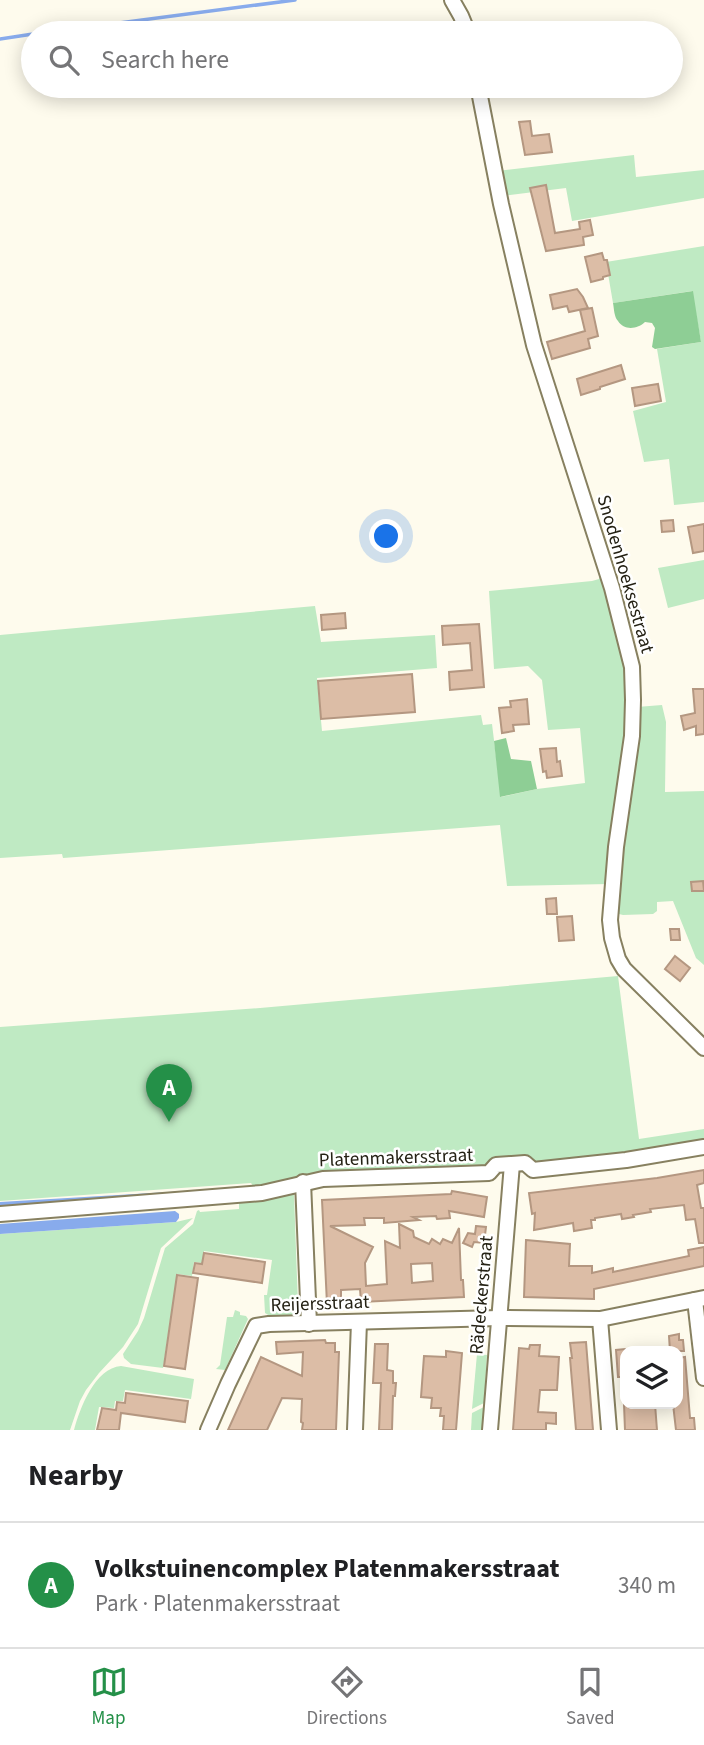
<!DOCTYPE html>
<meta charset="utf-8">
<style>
:root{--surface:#fff;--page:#f2f2f2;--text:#202124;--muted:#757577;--line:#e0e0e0;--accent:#249048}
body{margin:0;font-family:"Source Sans 3",sans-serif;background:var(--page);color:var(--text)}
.controls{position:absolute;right:21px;bottom:21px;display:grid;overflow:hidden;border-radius:14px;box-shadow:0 4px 18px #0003}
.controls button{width:63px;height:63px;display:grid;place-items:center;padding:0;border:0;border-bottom:2px solid var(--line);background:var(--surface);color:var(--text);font:35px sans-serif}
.you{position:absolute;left:387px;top:537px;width:24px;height:24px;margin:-18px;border:5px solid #fff;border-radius:50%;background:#1a73e8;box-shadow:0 0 0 10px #1a73e833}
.badge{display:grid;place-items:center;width:46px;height:46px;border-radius:50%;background:var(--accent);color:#fff;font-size:23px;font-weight:700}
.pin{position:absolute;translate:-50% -58px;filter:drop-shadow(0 2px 4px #0008)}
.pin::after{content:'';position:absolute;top:37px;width:24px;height:21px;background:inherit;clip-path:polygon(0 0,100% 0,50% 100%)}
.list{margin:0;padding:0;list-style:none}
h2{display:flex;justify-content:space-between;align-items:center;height:91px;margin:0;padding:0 28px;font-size:30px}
h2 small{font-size:23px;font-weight:400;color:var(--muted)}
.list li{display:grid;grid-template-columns:46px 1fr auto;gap:21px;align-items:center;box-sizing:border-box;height:126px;padding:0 28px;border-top:2px solid var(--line)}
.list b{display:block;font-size:26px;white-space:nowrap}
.list p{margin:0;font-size:23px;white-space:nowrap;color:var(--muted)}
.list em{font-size:23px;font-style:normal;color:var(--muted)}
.icon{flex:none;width:38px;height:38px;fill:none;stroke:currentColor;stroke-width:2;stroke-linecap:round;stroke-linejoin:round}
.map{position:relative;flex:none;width:704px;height:1430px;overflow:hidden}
.search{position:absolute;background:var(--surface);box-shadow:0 4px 18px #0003;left:21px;right:21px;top:21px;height:77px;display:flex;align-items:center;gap:18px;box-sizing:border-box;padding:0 24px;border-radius:38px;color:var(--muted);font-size:26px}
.sheet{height:217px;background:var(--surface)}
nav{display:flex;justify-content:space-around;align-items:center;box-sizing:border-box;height:98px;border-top:2px solid var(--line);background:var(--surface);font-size:19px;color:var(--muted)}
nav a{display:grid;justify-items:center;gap:4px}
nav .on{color:var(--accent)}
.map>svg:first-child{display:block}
</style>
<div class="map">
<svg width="704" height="1430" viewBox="0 0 704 1430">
<rect width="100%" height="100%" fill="#fefbed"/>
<g fill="#bfeac3">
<path d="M634,155L636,177L704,170V198L572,221L566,188L502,196L497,171Z"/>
<path d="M704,246V502L674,505L669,459L644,462L633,411L666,402L657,349L701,342L692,291L613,303L606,262Z"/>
<path d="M704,560V599L668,608L658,568Z"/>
<path d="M600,575L609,595L622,639L629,692L625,710L628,738L609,884L507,886L500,825L63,858L62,854L0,858V635L315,606L321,642L435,635L437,668L317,678L322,731L481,715L483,725L492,724L501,797L537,789L585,783L580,728L548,730L542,680L528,666L494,669L489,591L592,581L599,579Z"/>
<path d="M662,705L666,722L665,792L704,791V965L696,958L673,901L657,902V911L653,914L623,915L615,913L637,707Z"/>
<path d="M618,976L639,1139L704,1129V1142L589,1159L488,1166L311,1174L267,1189L256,1190L251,1183L0,1201V1027L260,1008Z"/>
<path d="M291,1192L294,1194L298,1305L297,1312C289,1318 273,1319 265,1313L264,1295H267L272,1260L204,1251L202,1263L194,1262L192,1276L177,1274L163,1368L131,1364L124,1358L123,1354L138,1331L144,1318L165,1248L193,1224L197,1211L199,1210L200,1212L239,1209V1199Z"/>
<path d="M193,1218L161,1248L138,1324L123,1347L99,1373L86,1390L80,1401L70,1430H0V1234L176,1222Z"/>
<path d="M235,1310L240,1312V1315L246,1316L248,1319L225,1370L216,1369L220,1365L227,1317H233Z"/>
<path d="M477,1354L487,1355L484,1403L472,1409Z"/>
<path d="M121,1366L194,1379L191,1399L125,1390L123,1401H115L114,1408L99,1407L95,1430H74C80,1408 95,1368 121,1366Z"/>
<path d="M484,1407L482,1430H471L472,1413Z"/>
</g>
<g fill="#8ece95">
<path d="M693,291L701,342L655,349L652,347L655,328L652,323L645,322C638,329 624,331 618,321C614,317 614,308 613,303Z"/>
<path d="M506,738L511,759L531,761L537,789L500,797L494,741Z"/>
</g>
<g fill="#88abec">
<path d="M236,1188L0,1206V1202Z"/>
<path d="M175,1211L179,1214V1218L176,1222L0,1234V1224Z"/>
</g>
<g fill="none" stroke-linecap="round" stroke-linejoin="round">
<g stroke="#88abec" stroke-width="3.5">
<path d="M43,33L295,0"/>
<path d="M0,39L33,34"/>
</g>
</g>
<g fill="#dcbda6" stroke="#b49781" stroke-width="2" fill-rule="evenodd">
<path d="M530,121L532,136L549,134L552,152L525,155L519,122Z"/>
<path d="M546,185L555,233L580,229L579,222L590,220L593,235L583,237L584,245L546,251L530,188Z"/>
<path d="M602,253L604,260H607L610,275L603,277V279L591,282L585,257Z"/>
<path d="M577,289L583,297L588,308L569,312L567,306L553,309L550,295Z"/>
<path d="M592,308L598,336L588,339L590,348L552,359L547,342L585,331L580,310Z"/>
<path d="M621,365L625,379L600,387V389L581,395L577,379Z"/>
<path d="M658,384L661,401L635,406L632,388Z"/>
<path d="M673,520L674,531L662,532L661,521Z"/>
<path d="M704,524V551L693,553L688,527Z"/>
<path d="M345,613L346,628L322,630L321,615Z"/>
<path d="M479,624L484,687L450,690L449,672L472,670L470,643L443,645L442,626Z"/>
<path d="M412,674L415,712L321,719L318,681Z"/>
<path d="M693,689H704V734L696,735V726L684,730L681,716L695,713Z"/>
<path d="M527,699L529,724L513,725L514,731L502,733L499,708L511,707L510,701Z"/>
<path d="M556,748L557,762L560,761L562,776L547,778L546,771L543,772L540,749Z"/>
<path d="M703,881L704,891H692L691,882Z"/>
<path d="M556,898L557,914H547L546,899Z"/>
<path d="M572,916L574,940L559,941L557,917Z"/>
<path d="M670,929H679L680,940H671Z"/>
<path d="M675,956L690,968L680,981L665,969Z"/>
<path d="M704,1170V1183L697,1185L701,1208H704V1243H699L695,1219L686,1220L684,1205L650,1209L651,1212L633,1215L634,1217L622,1219L621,1214L595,1218V1220H591L592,1228L574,1231L573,1223L534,1230L535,1213L532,1214L529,1193L657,1178Z"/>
<path d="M452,1191L487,1197L484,1217L449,1211L450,1218L437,1219L436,1216L413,1217L419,1220L384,1223V1218H364L365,1225L330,1226L373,1247L365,1263L366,1286L387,1284L385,1241L400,1248L399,1224L413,1231L414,1237L429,1244L432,1239L440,1244L443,1239L452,1243L459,1228L461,1280H463L464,1297L361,1302L360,1289L341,1290V1303L327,1304L322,1200L451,1194ZM432,1263L433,1281L412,1283L411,1264Z"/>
<path d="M476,1226L486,1227L484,1243L474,1242L472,1247L463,1243L468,1233L475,1234Z"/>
<path d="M526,1240L570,1244L569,1266H592V1273L613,1268V1272L689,1256L688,1250L704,1247V1266L594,1289V1299L524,1297Z"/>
<path d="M204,1253L265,1262L262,1283L193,1273L195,1263L202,1264Z"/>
<path d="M177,1275L198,1278L185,1369L164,1366Z"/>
<path d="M679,1334V1340H683L684,1351H670L669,1336Z"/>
<path d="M325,1340L326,1343H335V1352H339L336,1430H302L303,1423L301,1422L302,1399L282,1398L267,1430H228L261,1357L302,1376L303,1352L277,1354L276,1342Z"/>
<path d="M586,1342L593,1430H576L570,1358H572L570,1343Z"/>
<path d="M375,1344H388L387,1370L393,1371V1383H396L395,1396H393L392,1430H379L381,1383H373Z"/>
<path d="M530,1345H540L539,1356L559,1357L557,1390H540L538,1412L556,1413V1424L546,1423V1430H513L519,1348L529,1349Z"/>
<path d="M625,1349V1377H618L616,1350Z"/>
<path d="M446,1351L462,1353L456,1430H443L444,1416H440L441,1408H431L432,1398L421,1397L424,1356L446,1357Z"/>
<path d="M685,1357L690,1418H694L695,1430H676L673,1404H678V1358Z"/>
<path d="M126,1393L188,1401L185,1422L121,1413L119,1430H97L102,1408L116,1410L117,1402L125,1403Z"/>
<path d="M624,1404H655L657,1430H625Z"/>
</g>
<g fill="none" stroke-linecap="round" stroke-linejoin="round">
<defs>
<g id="minor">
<path d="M452,0L461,16L468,33"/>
<path d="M478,86L501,204L534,345L612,588L632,667L633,700L632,736L616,847L610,920L612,938L618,959L624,969L704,1048"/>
<path d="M303,1182L309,1324"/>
<path d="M0,1214L262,1193L323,1179L489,1173L496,1165L525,1163L533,1170L626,1160L704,1147"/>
<path d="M695,1300L704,1378"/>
<path d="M600,1319L609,1430"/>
<path d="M208,1430L228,1384L256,1326L269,1324L499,1318L600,1319L704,1298"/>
<path d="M355,1430L359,1322"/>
<path d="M490,1430L512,1164"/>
</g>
</defs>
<use href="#minor" stroke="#878060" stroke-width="18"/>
<use href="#minor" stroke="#fff" stroke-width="14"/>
</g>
<g text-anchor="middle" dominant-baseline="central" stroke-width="5" stroke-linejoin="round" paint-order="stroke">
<g font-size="19" fill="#242114" stroke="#fff">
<text transform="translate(625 574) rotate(74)">Snodenhoeksestraat</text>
<text transform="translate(396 1158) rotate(-2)">Platenmakersstraat</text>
<text transform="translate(482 1295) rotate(-85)">Rädeckerstraat</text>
<text transform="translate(320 1304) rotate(-2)">Reijersstraat</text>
</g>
</g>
</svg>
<div class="controls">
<button><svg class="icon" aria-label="layers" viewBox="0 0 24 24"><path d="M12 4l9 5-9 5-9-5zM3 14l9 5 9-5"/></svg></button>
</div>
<div class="you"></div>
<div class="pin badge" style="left:169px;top:1122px">A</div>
<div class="search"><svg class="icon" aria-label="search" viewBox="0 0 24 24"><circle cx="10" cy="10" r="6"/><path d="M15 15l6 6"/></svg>Search here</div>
</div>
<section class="sheet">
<h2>Nearby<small></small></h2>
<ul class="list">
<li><span class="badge">A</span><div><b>Volkstuinencomplex Platenmakersstraat</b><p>Park · Platenmakersstraat</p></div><em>340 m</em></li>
</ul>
</section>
<nav>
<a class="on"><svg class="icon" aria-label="map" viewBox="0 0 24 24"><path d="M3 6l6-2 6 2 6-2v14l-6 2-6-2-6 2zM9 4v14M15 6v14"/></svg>Map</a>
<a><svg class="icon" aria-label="directions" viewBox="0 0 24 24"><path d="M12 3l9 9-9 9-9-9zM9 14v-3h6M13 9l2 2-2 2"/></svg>Directions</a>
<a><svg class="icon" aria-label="saved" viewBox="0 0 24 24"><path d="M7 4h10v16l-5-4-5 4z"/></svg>Saved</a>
</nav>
